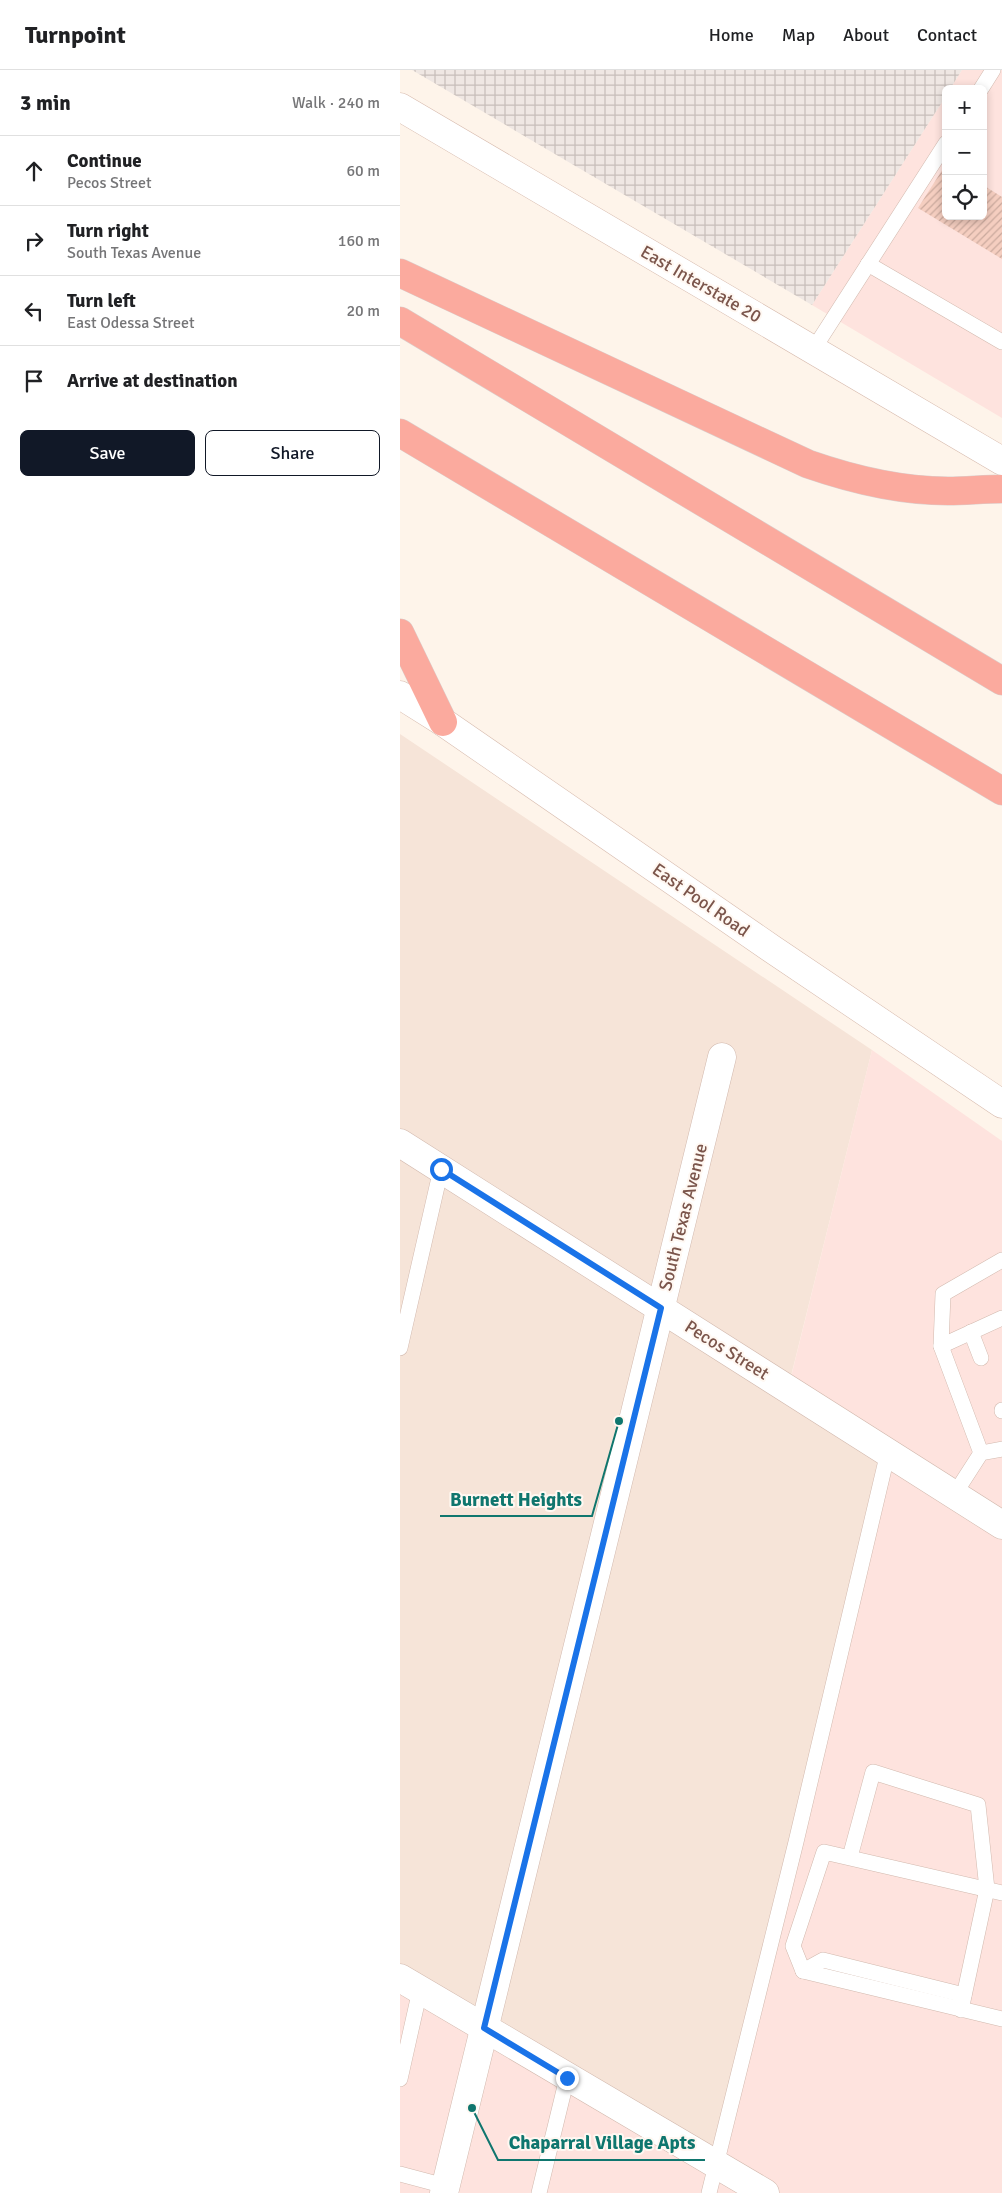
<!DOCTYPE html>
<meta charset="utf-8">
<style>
:root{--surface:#fff;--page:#f2f2f2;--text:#202124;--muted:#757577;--line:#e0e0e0;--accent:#111827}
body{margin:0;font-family:Signika,sans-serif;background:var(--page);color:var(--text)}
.controls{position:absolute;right:15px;top:15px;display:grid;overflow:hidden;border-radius:8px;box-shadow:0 2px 8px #0003}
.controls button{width:45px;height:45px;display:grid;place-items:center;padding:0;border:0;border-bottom:1px solid var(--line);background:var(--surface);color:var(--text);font:25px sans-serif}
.stop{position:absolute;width:15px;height:15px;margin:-11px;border:4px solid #1a73e8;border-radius:50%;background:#fff}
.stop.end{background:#1a73e8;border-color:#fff;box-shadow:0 1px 5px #0008}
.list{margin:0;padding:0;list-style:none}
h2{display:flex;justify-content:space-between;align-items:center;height:65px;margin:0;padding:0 20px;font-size:21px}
h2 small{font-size:16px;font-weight:400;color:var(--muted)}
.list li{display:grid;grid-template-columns:32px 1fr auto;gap:15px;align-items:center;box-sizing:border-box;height:70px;padding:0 20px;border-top:1px solid var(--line)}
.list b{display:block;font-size:19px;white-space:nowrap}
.list p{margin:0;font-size:16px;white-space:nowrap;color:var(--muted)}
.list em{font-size:16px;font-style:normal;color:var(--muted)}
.actions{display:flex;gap:10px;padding:15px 20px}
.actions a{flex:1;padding:11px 0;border:1px solid var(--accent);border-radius:8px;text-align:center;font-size:18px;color:var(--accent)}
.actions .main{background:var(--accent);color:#fff}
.icon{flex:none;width:28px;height:28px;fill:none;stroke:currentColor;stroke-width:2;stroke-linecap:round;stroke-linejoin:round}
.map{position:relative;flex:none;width:602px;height:2123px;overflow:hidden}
header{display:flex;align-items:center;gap:30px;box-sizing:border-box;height:70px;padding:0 25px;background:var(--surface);border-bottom:1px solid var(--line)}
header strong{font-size:24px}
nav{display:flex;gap:28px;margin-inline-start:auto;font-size:18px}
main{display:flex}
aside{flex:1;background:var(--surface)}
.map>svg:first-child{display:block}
</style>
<header>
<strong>Turnpoint</strong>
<nav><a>Home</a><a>Map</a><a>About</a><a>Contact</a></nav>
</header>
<main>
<aside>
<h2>3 min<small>Walk · 240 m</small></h2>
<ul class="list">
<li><svg class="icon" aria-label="ahead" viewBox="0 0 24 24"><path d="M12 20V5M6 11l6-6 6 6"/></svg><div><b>Continue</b><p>Pecos Street</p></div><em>60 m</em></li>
<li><svg class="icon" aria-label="right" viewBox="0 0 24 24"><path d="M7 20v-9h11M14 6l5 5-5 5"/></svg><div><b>Turn right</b><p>South Texas Avenue</p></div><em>160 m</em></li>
<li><svg class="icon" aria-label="left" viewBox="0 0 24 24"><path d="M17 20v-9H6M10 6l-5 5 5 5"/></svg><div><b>Turn left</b><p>East Odessa Street</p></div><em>20 m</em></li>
<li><svg class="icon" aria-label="arrive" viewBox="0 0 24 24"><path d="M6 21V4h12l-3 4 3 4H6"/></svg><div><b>Arrive at destination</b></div></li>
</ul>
<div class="actions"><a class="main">Save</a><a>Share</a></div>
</aside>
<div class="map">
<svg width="602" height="2123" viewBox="0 0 602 2123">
<defs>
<pattern id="industrial-grid" width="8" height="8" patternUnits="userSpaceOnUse" patternTransform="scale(1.25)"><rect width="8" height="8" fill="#efe7e3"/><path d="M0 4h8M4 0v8" fill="none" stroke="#c7beba"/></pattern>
<pattern id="building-hatch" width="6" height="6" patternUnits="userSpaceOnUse" patternTransform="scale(1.25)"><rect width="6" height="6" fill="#f5cec0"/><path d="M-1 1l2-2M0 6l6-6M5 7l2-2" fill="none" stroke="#cbaa9e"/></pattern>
</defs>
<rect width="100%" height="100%" fill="#fef4ea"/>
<path fill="#f6e4d8" d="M0,664L472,980L388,1318L490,1384L314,2093L0,1907Z"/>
<g fill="#fee3de">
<path d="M562,0H602V348L412,235L546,26V146H583V19H550Z"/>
<path d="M472,980L602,1071V2123H0V1907L314,2093L490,1384L388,1319Z"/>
</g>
<path fill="url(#industrial-grid)" d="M12,0H562L550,19H546V26L412,235Z"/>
<path fill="url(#building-hatch)" d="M546,94V146H583V115L602,127V189L518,138Z"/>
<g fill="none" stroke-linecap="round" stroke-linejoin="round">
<defs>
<g id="lane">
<path d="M581,19L593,0"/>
<path d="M468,194L602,272"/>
<path d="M413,280L546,73"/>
<path d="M571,1262L581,1288"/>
<path d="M541,1276L602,1248"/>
<path d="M0,1278L41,1099"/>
<path d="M602,1340V1341"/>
<path d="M581,1383L541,1276L543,1224L602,1190"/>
<path d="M554,1425L581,1383L602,1379"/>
<path d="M450,1787L473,1702L578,1735L587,1819L561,1940"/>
<path d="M602,1823L424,1782L393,1876L403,1901L602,1949"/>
<path d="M403,1901L423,1890L564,1925"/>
<path d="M0,2009L20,1920"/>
<path d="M0,2104L45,2116"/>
<path d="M139,2123L167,2008"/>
<path d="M309,2123L396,1772L488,1382"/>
</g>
<g id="street">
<path d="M0,1073L602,1455"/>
<path d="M0,1908L365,2123"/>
<path d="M44,2123L322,987"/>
</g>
<g id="secondary">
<path d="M0,37L602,391"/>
<path d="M0,625L43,652L372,879L602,1034"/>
</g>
<g id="highway">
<path d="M0,203L408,394C454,410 499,421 548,421C566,421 584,419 602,419"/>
<path d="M0,251L602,611"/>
<path d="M0,363L602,721"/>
<path d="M0,563L43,652"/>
</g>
</defs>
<use href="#lane" stroke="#d2b9ae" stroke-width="16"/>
<use href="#street" stroke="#d2b9ae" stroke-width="29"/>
<use href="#secondary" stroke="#d7bbae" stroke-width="29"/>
<use href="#highway" stroke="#dacfcd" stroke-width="29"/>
<use href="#lane" stroke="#fff" stroke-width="15"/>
<use href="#street" stroke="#fff" stroke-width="28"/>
<use href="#secondary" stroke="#fff" stroke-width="28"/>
<use href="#highway" stroke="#fbaa9e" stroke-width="28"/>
</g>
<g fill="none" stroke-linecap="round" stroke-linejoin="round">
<path stroke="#1a73e8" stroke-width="6" d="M41,1099L261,1238L84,1958L167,2008"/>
</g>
<g text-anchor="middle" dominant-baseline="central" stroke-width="4" stroke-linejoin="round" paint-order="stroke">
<g font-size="18" fill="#7b554b" stroke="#fff8f2">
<text transform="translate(301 214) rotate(30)">East Interstate 20</text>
<text transform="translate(301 830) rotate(35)">East Pool Road</text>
<text transform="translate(283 1147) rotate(-76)">South Texas Avenue</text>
<text transform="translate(327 1280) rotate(32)">Pecos Street</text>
</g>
</g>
<path fill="none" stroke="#0f766e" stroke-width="2" d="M219 1351L192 1446H40M72 2038L98 2090H305"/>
<g fill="#0f766e" stroke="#fff8f2" stroke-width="2">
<circle cx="219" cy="1351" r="5"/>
<circle cx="72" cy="2038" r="5"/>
</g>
<g font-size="19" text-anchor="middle" font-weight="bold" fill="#0f766e" stroke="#fff8f2" stroke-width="4" stroke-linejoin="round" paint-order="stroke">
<text x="116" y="1436">Burnett Heights</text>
<text x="202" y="2079">Chaparral Village Apts</text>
</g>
</svg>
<div class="controls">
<button>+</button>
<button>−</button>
<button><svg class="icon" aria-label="locate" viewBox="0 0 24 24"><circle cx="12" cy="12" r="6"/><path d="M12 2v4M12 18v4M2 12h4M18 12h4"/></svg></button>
</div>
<div class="stop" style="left:41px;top:1099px"></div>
<div class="stop end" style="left:167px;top:2008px"></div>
</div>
</main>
